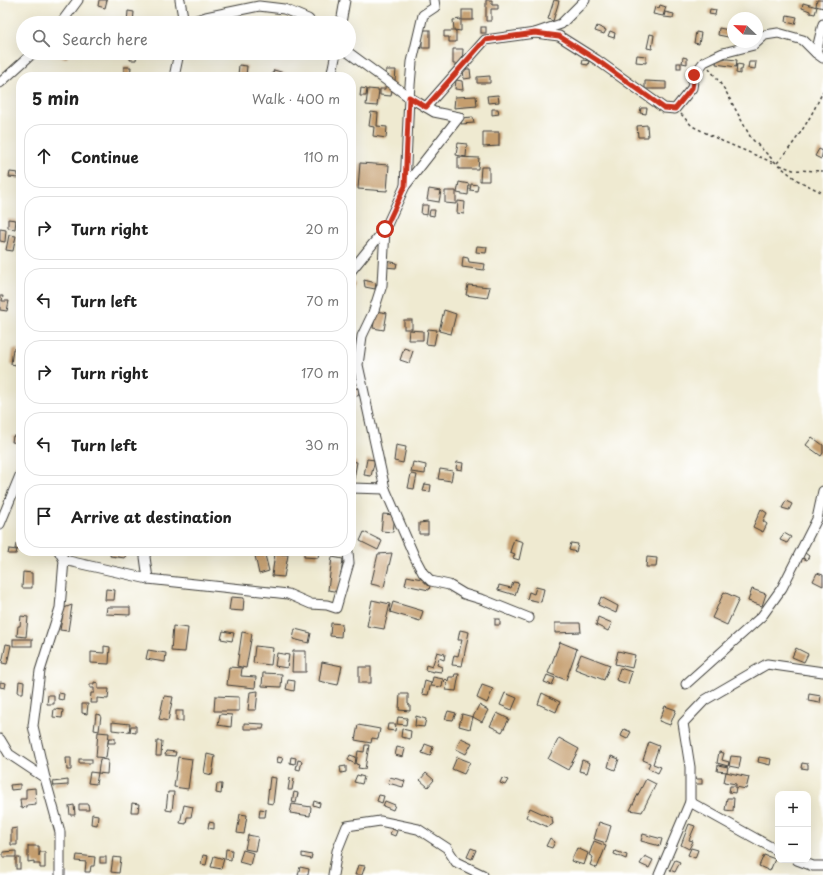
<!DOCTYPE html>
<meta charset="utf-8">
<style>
:root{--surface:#fff;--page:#f6f6f6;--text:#222;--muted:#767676;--line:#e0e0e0}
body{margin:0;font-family:"Playpen Sans",sans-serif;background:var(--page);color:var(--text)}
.controls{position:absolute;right:12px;bottom:12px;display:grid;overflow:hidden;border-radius:8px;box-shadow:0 4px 16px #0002}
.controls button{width:36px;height:36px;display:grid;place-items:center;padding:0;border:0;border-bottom:1px solid var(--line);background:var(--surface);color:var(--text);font:20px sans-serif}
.compass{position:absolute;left:727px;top:12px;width:36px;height:36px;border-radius:50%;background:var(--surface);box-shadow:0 4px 16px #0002;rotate:293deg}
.stop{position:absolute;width:12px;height:12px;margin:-9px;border:3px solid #c8321e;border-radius:50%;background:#fff}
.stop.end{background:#c8321e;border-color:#fff;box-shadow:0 1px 4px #0008}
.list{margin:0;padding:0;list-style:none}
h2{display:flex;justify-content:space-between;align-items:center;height:52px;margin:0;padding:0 16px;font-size:17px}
h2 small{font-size:13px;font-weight:400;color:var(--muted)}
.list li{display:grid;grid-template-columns:26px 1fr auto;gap:12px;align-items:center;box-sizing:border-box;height:64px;margin:0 8px 8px;padding:0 8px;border:1px solid var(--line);border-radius:16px}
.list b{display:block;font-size:15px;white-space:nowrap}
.list em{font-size:13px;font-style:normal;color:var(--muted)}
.icon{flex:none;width:22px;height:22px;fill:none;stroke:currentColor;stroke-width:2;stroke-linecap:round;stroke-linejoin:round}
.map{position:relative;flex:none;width:823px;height:875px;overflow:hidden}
.search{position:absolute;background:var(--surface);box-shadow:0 4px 16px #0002;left:16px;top:16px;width:340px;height:44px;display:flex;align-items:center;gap:10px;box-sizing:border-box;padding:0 14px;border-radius:22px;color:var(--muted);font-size:15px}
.panel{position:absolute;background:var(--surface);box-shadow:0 4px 16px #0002;left:16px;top:72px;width:340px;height:484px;border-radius:16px}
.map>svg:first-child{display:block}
</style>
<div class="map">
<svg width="823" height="875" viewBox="0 0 823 875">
<rect width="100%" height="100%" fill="#fff"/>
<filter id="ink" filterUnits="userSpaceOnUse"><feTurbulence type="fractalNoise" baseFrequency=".025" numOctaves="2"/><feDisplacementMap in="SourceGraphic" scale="8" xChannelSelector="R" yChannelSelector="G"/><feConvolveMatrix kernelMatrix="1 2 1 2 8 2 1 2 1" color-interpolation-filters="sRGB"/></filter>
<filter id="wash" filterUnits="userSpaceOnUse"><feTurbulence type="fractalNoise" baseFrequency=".012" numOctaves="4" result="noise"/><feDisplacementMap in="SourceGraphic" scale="16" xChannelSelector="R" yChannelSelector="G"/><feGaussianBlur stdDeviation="0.9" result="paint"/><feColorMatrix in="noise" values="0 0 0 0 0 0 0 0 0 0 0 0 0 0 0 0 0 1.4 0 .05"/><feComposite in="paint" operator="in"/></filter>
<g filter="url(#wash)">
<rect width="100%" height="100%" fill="#efead1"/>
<g id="blocks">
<g fill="#c59e6e">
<path d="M99,0H107L105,8L98,6Z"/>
<path d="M486,0H492V5H498V9H491V21H486Z"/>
<path d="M554,0L559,1L553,21L548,19Z"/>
<path d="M817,0H823V8L816,6Z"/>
<path d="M803,3L817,7L815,14L810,13V11L802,8Z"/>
<path d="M660,5L666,7L663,16L653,14L655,7L659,8Z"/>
<path d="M710,9L716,10L715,15L709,14Z"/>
<rect x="462" y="10" width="11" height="10"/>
<path d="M128,11L134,12L133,23H127Z"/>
<path d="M665,12L674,14L673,18L664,17Z"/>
<path d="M787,15L797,17L795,24L786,22Z"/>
<path d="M461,19V31L454,30L453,20Z"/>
<path d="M731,20L733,21V38L718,35L719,28L729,30Z"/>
<path d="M597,26L606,30L604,34L595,31Z"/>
<rect x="481" y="27" width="5" height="6"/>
<rect x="422" y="30" width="8" height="18"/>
<path d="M444,31H456V42H449V37H444Z"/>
<path d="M610,31L615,33L614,38L608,36Z"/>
<path d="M696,32L701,33L699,44L694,43Z"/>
<path d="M650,34L654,35L652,49L647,48Z"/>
<path d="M453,49H463L462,64H453Z"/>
<path d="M61,53H68L67,58L60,57Z"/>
<path d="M131,53H137L136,60H130Z"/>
<path d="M284,53H294V58L284,57Z"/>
<path d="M637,55L646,56V63L636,62Z"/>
<path d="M683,57L687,58V64L682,63Z"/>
<path d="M717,58L737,60L736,67L716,64Z"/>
<path d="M583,60L589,61L588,65L582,64Z"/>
<path d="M749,62H756L755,69L748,68Z"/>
<rect x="677" y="63" width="4" height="5"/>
<path d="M737,64L743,65L742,70H740V74L736,73Z"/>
<path d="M239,65L247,66L246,76L238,75Z"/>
<path d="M124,67H131L130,77H124Z"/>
<path d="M463,69H470L471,78L464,79Z"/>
<path d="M274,70L291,75V77H271Z"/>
<path d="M386,70H396L394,91L392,90L391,96L380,95V89H385Z"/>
<path d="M210,75L226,76V77H210Z"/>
<path d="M490,76V83H477V77Z"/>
<path d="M456,80L462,81L463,90L455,89Z"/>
<path d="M645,81L666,82V89H645Z"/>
<path d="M361,88L367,89L366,96H360Z"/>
<path d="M368,89L379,90L377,106L366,105Z"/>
<path d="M498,95L499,102L488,103L487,96Z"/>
<path d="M476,96L477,106L454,108L455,97Z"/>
<path d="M641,108H647L646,114L640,113Z"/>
<path d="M492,109H498L499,114L492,115Z"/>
<path d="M371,112L378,113L377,126L387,127L386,138L373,136L374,127L369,126Z"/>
<path d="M473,117L474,123L461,124V118Z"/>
<path d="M647,125L648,137H638L637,126Z"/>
<path d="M483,132H499V146L483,147Z"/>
<path d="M458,143L467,144L466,157L456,155Z"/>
<path d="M819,149L823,151L821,159L815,156Z"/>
<path d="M458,157L479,158L478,169H458Z"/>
<path d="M360,163L389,165L387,191L358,189Z"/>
<path d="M481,167H489V181H480Z"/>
<path d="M10,172L18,173V178L9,177Z"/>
<path d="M459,182L469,184L468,195L457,193Z"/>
<path d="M471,184L478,185L477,191L470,190Z"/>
<path d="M429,189L441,191L439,202L427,200Z"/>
<path d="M445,191H456V204L445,203Z"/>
<path d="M458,201L465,202L464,214L457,213Z"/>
<path d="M422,205H428L427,215L421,214Z"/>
<path d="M430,210H435L434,216L429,215Z"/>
<path d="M8,219L16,220L15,229L8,228Z"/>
<path d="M0,229L6,230L5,242L0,241Z"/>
<path d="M9,235L16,236L13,251L6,250Z"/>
<path d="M477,246L487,247L486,253L476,252Z"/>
<path d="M463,257L468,258L469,262L485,264L484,270L462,267Z"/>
<path d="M386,261L397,263L396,268L385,267Z"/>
<path d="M364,280L376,283L375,289L365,287Z"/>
<path d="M351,283H355L354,293H351Z"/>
<path d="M468,285L490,287L487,298L466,295Z"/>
<path d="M0,296H3L2,301H9L7,311L0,310Z"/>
<path d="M444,310L456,314L451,334L439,331Z"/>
<path d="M376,311L387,313L384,330L373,328Z"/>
<rect x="404" y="320" width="8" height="9"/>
<path d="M428,329L437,330L434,345L426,344Z"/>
<path d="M409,330L423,331V340H408Z"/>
<path d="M404,348L413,351L409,363L400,360Z"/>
<path d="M13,349H18L16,365L11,364Z"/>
<path d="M351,387L360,389L358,396L351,395Z"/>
<path d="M13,436L21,437L20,443L12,442Z"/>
<path d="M812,437L823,445V453L821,456L806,445Z"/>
<path d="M396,445L406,447L403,463L394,461Z"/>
<path d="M367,459L375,460L371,476L364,475Z"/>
<path d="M351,461L357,462L354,479L351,478Z"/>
<path d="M413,462L426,465L425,474L411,472Z"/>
<path d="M457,462L463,463L462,470L456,469Z"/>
<path d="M440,469L453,471L451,481L438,479Z"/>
<path d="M411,474L417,475L414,489L408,488Z"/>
<path d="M425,484L431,485L430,492L423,491Z"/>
<path d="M786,501L792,504L789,510L782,508Z"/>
<path d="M761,509L767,513L763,521L767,524L763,532L753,527Z"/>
<path d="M383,514L395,515L393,532L381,531Z"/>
<path d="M428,522V534H419V523Z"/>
<path d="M364,532L382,541L378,550L360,541Z"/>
<path d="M784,533L791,537L787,543L780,540Z"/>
<path d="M514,539L523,542L519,560L513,558L515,554L510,552Z"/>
<path d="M571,543L578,544L576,552L569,550Z"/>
<path d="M16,544H21V550L15,549Z"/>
<path d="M9,549L17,550L16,554H8Z"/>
<path d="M111,551H126L125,558L110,556Z"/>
<path d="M254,551H264L269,571L259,574Z"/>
<path d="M304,551H319L318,558L304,557Z"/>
<path d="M275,553L288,555L284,577L272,576Z"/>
<path d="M392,553L384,587L371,584L378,554Z"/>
<path d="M805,553L809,556L807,560L802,558Z"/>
<path d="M332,557L343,559L339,592L328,590Z"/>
<path d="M647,557L657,558L656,567H646Z"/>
<path d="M23,572L32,573V588H22Z"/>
<path d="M817,573L823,575V586L813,581Z"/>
<path d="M407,576L431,581L429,590L405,585Z"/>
<path d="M513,582L519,583L515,595L498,590L499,585L511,588Z"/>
<path d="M536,587L544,589L541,602L527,599L529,592L534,594Z"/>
<path d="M106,589L115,590L114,600H105Z"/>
<path d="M752,589L766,594L762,606L748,601Z"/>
<path d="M724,592L739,599L727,625L712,618Z"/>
<path d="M231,597L244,598L243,611L229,610Z"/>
<path d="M601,597L618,606L616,613L598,605Z"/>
<path d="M372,600L390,604L384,629L367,626Z"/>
<path d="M393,602L423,611L420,621L390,612Z"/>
<path d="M72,605L68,631L60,630L64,608Z"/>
<path d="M107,607H130V615L106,614Z"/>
<path d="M21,616L28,617L26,637L17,636L18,626H20Z"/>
<path d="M598,617L612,623L608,631L596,625Z"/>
<rect x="495" y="619" width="5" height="6"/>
<path d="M331,623L342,624L341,637L330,636Z"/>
<path d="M555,623H580L581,632L555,633Z"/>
<path d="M173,626L188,628L185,652L171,651Z"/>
<path d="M295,629L311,633L309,643L293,639Z"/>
<path d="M460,630L469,632L462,666L452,665L454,655L458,656L462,640H458Z"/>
<path d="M223,631L234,633L232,641L221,639Z"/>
<path d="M242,632L252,634L246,668L237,666Z"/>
<rect x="13" y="639" width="19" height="7"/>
<path d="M560,642L577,649L566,680L548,673Z"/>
<path d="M6,644L11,645L7,664L2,663Z"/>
<path d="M104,646L110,647L109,664L91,663V652L104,653Z"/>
<path d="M255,646L273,648L271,665L253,663Z"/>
<path d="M796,648L808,654L804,662L792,657Z"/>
<path d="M148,650L166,653L165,662L146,659Z"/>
<path d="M293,651H306V672H292Z"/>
<path d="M618,651L635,655L632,668L615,664Z"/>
<path d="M437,652L445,654L444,660L439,658L437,665L442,667L441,672L434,671V672L425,670L426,665L432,667Z"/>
<path d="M277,653L289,655L287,668L275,666Z"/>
<path d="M581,654L610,665L604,680L575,669Z"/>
<path d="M322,662L342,666L338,685L319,681Z"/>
<path d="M229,667L242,668L241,676L256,677L255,688L227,685Z"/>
<rect x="359" y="667" width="12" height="16"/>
<path d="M620,668L632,672L628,684L616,680Z"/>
<path d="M263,673L282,674L281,687L262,686Z"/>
<path d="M455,674H459L456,691L446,690L447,684L444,681L446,679L448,681L449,677H454Z"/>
<path d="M547,675L555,678L552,685L544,682Z"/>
<path d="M433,677L443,679L442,687L431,686Z"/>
<path d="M288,680L295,681L294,691L286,689Z"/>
<path d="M19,681L24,682L23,693H18Z"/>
<path d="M425,681L431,683L428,695L422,694Z"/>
<path d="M0,682L6,683L5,688L0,687Z"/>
<path d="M94,682L98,683V689H109L108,699L97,698V703H90L91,693H94V688H90V684H94Z"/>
<path d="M482,685L493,689L487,703L477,698Z"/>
<path d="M258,691L256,710H248L250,692Z"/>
<path d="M59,693L64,694L63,700L58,699Z"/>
<path d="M505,693L517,698L512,710L500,705Z"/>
<path d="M542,693L560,702L556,712L538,704Z"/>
<path d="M400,694H408V704L410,705V711L399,710Z"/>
<path d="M809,694L821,696L820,703L808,701Z"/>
<path d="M48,695H54V704H47Z"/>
<path d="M164,696L173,697L168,721L159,719Z"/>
<path d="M215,696L239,697V711H214Z"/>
<path d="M82,704H88L87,714L82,713Z"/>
<path d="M479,705L488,710L482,722L473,717Z"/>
<path d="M665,706L676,710L670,725L659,721Z"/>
<path d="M54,709L63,710L62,718L53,717Z"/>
<rect x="176" y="711" width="7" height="10"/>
<path d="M448,711L456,713L453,720L445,719Z"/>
<path d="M497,713L509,719L502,732L490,726Z"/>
<path d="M96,714L101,715L99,731L94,730Z"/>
<path d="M220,714L232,715L231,727L218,725Z"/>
<path d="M462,714L473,717L470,729L459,726Z"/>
<path d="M416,716L426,719L424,727L415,726Z"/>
<path d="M398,717L407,718L406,725L397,724Z"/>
<path d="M112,722L130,724L129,732L112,730Z"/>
<path d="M244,723L264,724L263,729H244Z"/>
<path d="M388,724H396L395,731L387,730Z"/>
<path d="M358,725L380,729L378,739L372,738L371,743L355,740Z"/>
<path d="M131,726H136V733L130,732Z"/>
<path d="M402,729L411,731L410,739L401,737Z"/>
<path d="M624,729L631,732L627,739L621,736Z"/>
<path d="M98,732L109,733L106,758L96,757Z"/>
<path d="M109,738H115V743H108Z"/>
<path d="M461,738L472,743L466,754L456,749Z"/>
<path d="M559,738L579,749L568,770L548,759Z"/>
<path d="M157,741H162L161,756H156Z"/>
<path d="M649,742L659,746L653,764L661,767L658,773L648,768L650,763L643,760Z"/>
<path d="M425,744L433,747L430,756L422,753Z"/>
<path d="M365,745H369L365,769L358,768L359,765L356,764L358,751L364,752Z"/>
<path d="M397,747L405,749L403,757L395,755Z"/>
<path d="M166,751L176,752L175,756L165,755Z"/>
<path d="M719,752L724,753L722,760L729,762L728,766L717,763Z"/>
<path d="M207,754L215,756L212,775L204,773Z"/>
<path d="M350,755L356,757L355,764L348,760Z"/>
<path d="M611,756L619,759L615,770L608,767Z"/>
<path d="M731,756L741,757L739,768L729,766Z"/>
<path d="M178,757L192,759L188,789L174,787Z"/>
<path d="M278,757L283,758L281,763L277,762Z"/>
<path d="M291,757L296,758L295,764L290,763Z"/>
<path d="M457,757L470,762L464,774L452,769Z"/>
<path d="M759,757L771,759L770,765L758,762Z"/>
<path d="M66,758H71V770H67Z"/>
<rect x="79" y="759" width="13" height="4"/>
<path d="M100,759L108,760L107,774L98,773Z"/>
<path d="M298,760L302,761L300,770L296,769Z"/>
<path d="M582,760L590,763L587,773L579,771Z"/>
<path d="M802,763L808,764V769L801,768Z"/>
<path d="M718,765L728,767L727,772L717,771Z"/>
<path d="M346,766V772L341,773L340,767Z"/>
<path d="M90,772L98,773L96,784L88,783Z"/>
<path d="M726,772L749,777L746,789L736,787L735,793L729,792L730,786H736V784L724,782Z"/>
<path d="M426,773L434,780L428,787L420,780Z"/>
<path d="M357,775L364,777L362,784L354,782Z"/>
<path d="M270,777L276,778L273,804L267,803Z"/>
<path d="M390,777L405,781L403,787L388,783Z"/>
<path d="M290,778L294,779L292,790H288Z"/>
<path d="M502,778L508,780L505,785L500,783Z"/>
<path d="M646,779L656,784L642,812L630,810Z"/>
<rect x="695" y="779" width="7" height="5"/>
<path d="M68,780V785L54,786L53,782Z"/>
<path d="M20,784V789L11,790L10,785Z"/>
<path d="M217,784H222L221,794L216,793Z"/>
<path d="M35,788L36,804L27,805V807L21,808L20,799H26V789Z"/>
<path d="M168,792H174L172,811L166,810Z"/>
<path d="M294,792L298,793L296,803L292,802Z"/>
<path d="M379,795L384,796L382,803L377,801Z"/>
<path d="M727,798H734L733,811L725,810Z"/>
<path d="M314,801L320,803L319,807L313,805Z"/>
<path d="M385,801L395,805L393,810L383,806Z"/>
<path d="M132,803L139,804L138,812H131Z"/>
<path d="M79,804H88L89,810H79Z"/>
<path d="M292,804L311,807L310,816L290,813Z"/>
<path d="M74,805L75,815H70L69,806Z"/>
<path d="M184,805L193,807L191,817H187L186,824L180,823Z"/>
<path d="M530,808L552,818L553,824L548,827L526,817Z"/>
<path d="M260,809L266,810L265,817H259Z"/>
<path d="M92,814L98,815L97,825L91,824Z"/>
<path d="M240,814L247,815L244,834L237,833Z"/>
<path d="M209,822L214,823V829L208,828Z"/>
<path d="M599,822L611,826L606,843L594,839Z"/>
<path d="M689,824L695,826L689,840L693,841L689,849L681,845Z"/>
<path d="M17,828V845H11V829Z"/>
<path d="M392,829L397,831L395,836L390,834Z"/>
<path d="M643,834L662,839L660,846L641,841Z"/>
<path d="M248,835L258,837L255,851L245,849Z"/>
<path d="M550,838L555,842L552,848L546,846Z"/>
<path d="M594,841L606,846L597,868L590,865L593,857L589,855Z"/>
<path d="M28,846H39V856L40,852H45V868H40V864H34V861L28,862Z"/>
<path d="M471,848L476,850L472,859L467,857Z"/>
<path d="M577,848L588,853L584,865L571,861Z"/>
<path d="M691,848L698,850L695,858L688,855Z"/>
<path d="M226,849L232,850L231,860L225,859Z"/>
<path d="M243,850L253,853L250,865L239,862Z"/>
<path d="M16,851V857H3V852Z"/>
<path d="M615,851L627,855L626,859L614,854Z"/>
<path d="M302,853L312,855L311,859L302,857Z"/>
<path d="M77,855L95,857L94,866H91L90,872H85L86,862L76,861Z"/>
<path d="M203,855L208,856L206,865L201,864Z"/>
<path d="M764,855L775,859L770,871L759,866Z"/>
<path d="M214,856L224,859L221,869L211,867Z"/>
<path d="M645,856L653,860L649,868L640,864Z"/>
<rect x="100" y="857" width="6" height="6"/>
<path d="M113,857L121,858L119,873L111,872Z"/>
<rect x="16" y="858" width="4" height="11"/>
<path d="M675,860L680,862L675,872L670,870Z"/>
<path d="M358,865L365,866L362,875H355Z"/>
<path d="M300,867L309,869L308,875H298Z"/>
</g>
</g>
</g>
<g filter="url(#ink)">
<use href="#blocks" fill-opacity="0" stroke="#3c3b37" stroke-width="1"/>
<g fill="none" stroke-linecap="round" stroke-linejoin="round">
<defs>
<g id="minor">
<path d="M180,0L184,23"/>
<path d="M61,23L78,0"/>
<path d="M187,23L206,17L259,6L284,9L308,19L312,23"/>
<path d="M341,23L345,0"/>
<path d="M535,33L559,36L597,60L664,108L675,109L692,88L694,75L704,62L723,53L754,45L765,35L778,33L803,40L816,53L823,58"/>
<path d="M349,53L409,97L434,112L459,117L405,186L385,229L351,271"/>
<path d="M816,53L823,24"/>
<path d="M174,77L179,53"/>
<path d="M331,77L336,53"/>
<path d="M0,83L33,53"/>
<path d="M426,107L485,40L535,33L561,24L585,0"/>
<path d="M405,186L409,97L412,62L423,15L435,7L434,0"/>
<path d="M385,229L382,285L373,313L362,336L358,365L385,489L415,558L423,573L431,581L449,585L464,594L484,600L529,618"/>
<path d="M351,488L385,489"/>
<path d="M0,524L21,473"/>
<path d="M59,551L64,560L60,608L40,671L33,726L45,778L60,832V875"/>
<path d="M146,551L145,557L148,579"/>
<path d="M64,560L148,579L288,594L311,604L327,605L336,608L349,563L348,552L345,551"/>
<path d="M686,684L762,616L782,588L817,519L823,491"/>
<path d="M0,739L9,754L45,778"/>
<path d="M778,851L690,802V767L683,723L705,700L767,664L823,672"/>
<path d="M797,860L813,866H823"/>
<path d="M333,875L337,851L347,826L380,821L418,829L447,848L456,862L483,875"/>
<path d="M659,875L690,802"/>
</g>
</defs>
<use href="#minor" stroke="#3c3b37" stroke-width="11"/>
<g stroke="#3c3b37" stroke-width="1.5" stroke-dasharray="3 3" stroke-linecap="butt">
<path d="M709,68L725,90L751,138L777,164L797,180L823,193"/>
<path d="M681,114L692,126L722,141L774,163"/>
<path d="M777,163C796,142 811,118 823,91"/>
<path d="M780,165L793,170L823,171"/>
</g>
<use href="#minor" stroke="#fff" stroke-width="9"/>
</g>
</g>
<g fill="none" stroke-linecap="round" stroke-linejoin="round" filter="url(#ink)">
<path stroke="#c8321e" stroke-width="5" d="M385,229L405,186L409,97L426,107L485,40L535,33L559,36L597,60L664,108L675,109L692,88L694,75"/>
</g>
</svg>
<div class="controls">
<button>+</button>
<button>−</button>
</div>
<svg class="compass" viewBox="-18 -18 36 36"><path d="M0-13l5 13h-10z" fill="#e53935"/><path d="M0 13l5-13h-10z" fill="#767676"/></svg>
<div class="stop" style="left:385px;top:229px"></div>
<div class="stop end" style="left:694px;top:75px"></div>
<div class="search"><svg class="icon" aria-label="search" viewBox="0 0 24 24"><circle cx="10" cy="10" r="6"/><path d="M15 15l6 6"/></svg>Search here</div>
<section class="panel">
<h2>5 min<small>Walk · 400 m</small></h2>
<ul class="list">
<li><svg class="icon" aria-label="ahead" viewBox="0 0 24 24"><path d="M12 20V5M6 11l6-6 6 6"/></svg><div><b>Continue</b></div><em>110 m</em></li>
<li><svg class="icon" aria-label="right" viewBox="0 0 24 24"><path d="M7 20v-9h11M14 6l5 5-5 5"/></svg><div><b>Turn right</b></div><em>20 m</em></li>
<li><svg class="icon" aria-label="left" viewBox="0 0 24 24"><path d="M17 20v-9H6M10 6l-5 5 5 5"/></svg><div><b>Turn left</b></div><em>70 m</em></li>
<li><svg class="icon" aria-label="right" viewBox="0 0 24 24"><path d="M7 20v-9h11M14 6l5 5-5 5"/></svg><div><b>Turn right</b></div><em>170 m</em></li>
<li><svg class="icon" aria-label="left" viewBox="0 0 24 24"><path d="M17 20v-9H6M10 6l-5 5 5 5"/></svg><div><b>Turn left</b></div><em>30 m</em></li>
<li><svg class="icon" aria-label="arrive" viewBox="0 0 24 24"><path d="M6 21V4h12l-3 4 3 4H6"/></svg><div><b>Arrive at destination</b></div></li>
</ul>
</section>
</div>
